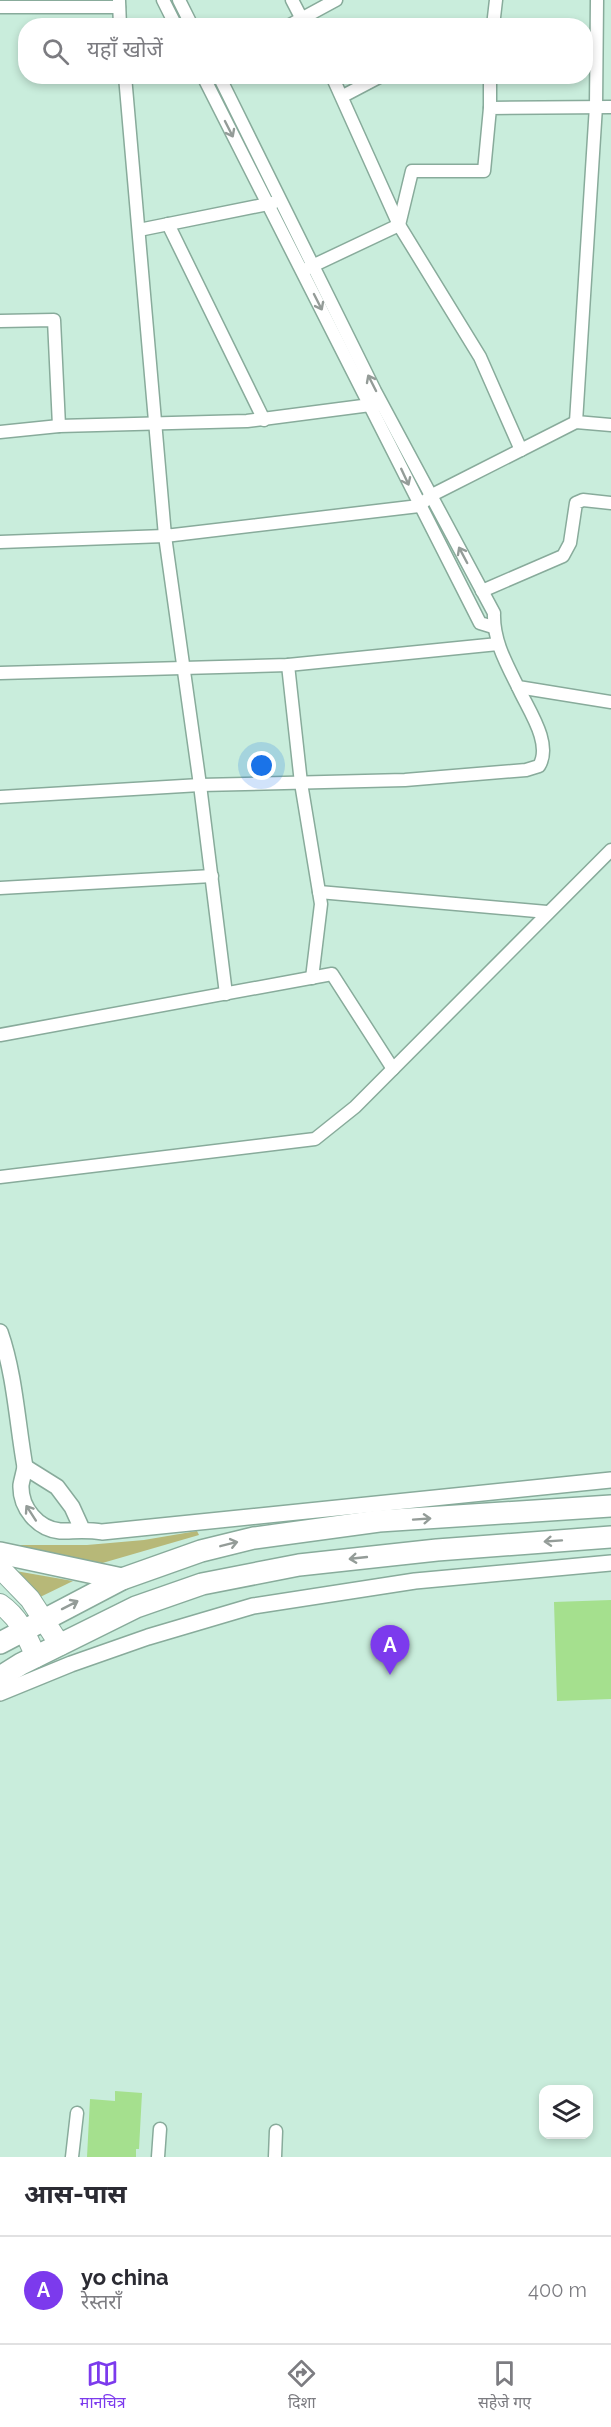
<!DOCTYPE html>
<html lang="hi">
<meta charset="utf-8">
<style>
:root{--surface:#fff;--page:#f2f2f3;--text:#2b2b33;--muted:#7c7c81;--line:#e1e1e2;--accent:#7c3aed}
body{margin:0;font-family:Raleway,"Noto Sans Devanagari",sans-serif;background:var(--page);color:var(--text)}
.controls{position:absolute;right:18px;bottom:18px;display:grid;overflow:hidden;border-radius:12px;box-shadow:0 3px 9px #0003}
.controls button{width:54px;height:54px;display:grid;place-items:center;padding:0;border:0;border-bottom:2px solid var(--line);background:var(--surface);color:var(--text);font:30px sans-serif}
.you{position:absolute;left:262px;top:766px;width:21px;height:21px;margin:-15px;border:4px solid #fff;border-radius:50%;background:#1a73e8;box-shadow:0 0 0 9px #1a73e833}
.badge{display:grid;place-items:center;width:39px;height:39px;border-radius:50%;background:var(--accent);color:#fff;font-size:20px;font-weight:700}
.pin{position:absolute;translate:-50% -50px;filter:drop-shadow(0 2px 3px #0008)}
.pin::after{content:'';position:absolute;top:32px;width:21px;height:18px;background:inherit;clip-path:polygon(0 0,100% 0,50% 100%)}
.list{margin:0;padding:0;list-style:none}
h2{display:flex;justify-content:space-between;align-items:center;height:78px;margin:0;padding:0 24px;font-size:26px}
h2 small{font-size:20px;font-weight:400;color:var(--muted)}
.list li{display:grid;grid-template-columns:39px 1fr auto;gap:18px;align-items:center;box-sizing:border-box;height:108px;padding:0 24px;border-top:2px solid var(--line)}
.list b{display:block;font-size:22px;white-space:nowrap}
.list p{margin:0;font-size:20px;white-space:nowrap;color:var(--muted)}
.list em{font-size:20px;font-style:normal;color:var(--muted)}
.icon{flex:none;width:33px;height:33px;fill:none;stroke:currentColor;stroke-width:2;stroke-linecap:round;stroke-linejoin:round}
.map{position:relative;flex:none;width:611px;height:2157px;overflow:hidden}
.search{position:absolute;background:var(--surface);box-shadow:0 3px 9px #0003;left:18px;right:18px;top:18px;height:66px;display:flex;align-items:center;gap:15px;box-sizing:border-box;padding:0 21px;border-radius:24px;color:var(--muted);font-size:22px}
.sheet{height:186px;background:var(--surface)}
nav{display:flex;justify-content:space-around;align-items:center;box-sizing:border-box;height:84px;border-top:2px solid var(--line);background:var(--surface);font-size:16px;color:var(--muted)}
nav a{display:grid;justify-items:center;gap:3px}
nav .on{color:var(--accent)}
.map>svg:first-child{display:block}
</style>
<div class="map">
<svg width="611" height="2157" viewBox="0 0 611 2157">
<rect width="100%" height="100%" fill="#c9eddc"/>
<g fill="#b7b878">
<path d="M197,1531L199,1535L99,1564L3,1545H87L144,1540Z"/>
<path d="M10,1570L73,1581L34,1600Z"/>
</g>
<g fill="#a5e08e">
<path d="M611,1600V1699L557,1701L554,1602Z"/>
<path d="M115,2091L142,2093L139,2149H136V2157H87L90,2099L115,2101Z"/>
</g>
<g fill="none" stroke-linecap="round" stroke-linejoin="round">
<defs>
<g id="minor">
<path d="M163,0L176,26"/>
<path d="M179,0L192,26"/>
<path d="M292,0L305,25"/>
<path d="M119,1L120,26"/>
<path d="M0,7H119"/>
<path d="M288,26L336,0"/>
<path d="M493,26L496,0"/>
<path d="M125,76L165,536L419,506L432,495L576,422L611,425"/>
<path d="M203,76L480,623L493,627"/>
<path d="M219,76L375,391L494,613C493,640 506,663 518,687L611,702"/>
<path d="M332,76L399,225L480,357L521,450"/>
<path d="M490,76V108"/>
<path d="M343,96L381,76"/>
<path d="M168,224L264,420"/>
<path d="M139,230L273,203"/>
<path d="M308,268L399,225L412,171H484L490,108L611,107"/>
<path d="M0,321L54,320L59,426"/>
<path d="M576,422L596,106L597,0"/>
<path d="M0,432L59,426L247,421L378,404"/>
<path d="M0,542L165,536L200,785L226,994"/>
<path d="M482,591L563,556L570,543L576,503L583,500L611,503"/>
<path d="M288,665L301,783L321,904L312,978"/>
<path d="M0,673L288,665L498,644"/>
<path d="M0,797L200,785L405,780L526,770L539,766C553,743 527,708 518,687"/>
<path d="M0,888L212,876"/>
<path d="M319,892L547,912"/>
<path d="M0,1035L332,974L393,1069"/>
<path d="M0,1177L315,1139L355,1107L611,850"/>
<path d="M72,2157L77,2113"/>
<path d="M158,2157L160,2129"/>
<path d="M275,2157L276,2131"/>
</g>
<g id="tertiary">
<path d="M0,1332C15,1375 17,1422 25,1467"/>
<path d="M82,1529L72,1507L57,1487L25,1467C24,1473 22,1479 21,1485C20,1508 38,1529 60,1531C75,1531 86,1529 102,1532L611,1480"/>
<path d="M0,1693L71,1664L148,1637L253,1606L415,1581L611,1563"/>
</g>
<g id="primary">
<path d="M0,1568L30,1599L60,1645"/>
<path d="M0,1604C19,1617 27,1636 36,1657"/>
</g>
<g id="trunk">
<path d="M0,1553L122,1579"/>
<path d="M0,1643L122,1579L201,1551L254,1538L379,1521L611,1506"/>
<path d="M0,1677L21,1664L136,1607L202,1584L299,1565L437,1550L611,1537"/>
</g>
</defs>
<use href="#minor" stroke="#88ab9b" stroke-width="15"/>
<use href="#tertiary" stroke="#88ab9b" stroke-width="18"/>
<use href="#primary" stroke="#88ab9b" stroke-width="22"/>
<use href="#trunk" stroke="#88ab9b" stroke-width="24"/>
<use href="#minor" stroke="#fff" stroke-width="12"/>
<use href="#tertiary" stroke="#fff" stroke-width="15"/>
<use href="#primary" stroke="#fff" stroke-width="20"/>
<use href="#trunk" stroke="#fff" stroke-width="21"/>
</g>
<defs><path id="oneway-shaft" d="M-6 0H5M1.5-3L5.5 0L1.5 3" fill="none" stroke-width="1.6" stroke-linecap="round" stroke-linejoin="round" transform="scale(1.5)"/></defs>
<g stroke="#949c98">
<use href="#oneway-shaft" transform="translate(229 129) rotate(63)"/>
<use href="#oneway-shaft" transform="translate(318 302) rotate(63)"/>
<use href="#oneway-shaft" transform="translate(372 383) rotate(-117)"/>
<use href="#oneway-shaft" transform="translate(405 477) rotate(65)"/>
<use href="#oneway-shaft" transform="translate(463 555) rotate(-118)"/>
<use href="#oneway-shaft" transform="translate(31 1513) rotate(-123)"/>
<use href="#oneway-shaft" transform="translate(422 1519) rotate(-4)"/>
<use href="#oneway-shaft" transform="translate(553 1541) rotate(176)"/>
<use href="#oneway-shaft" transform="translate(229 1544) rotate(-14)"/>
<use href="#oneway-shaft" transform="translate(358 1558) rotate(174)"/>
<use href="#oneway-shaft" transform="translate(70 1605) rotate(-27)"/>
</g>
</svg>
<div class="controls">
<button><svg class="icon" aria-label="layers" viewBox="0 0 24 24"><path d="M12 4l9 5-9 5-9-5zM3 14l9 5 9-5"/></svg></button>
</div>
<div class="you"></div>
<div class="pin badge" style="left:390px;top:1675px">A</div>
<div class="search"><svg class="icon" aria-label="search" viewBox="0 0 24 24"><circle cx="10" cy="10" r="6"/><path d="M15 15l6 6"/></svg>यहाँ खोजें</div>
</div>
<section class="sheet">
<h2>आस-पास<small></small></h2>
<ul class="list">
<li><span class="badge">A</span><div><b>yo china</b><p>रेस्तराँ</p></div><em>400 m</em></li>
</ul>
</section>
<nav>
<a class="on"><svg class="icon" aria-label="map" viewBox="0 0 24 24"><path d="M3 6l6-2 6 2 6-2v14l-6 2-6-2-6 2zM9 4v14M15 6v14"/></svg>मानचित्र</a>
<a><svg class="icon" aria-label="directions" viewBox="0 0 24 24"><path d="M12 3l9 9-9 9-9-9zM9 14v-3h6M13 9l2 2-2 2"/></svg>दिशा</a>
<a><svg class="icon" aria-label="saved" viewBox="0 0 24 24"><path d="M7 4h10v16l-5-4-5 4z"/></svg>सहेजे गए</a>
</nav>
